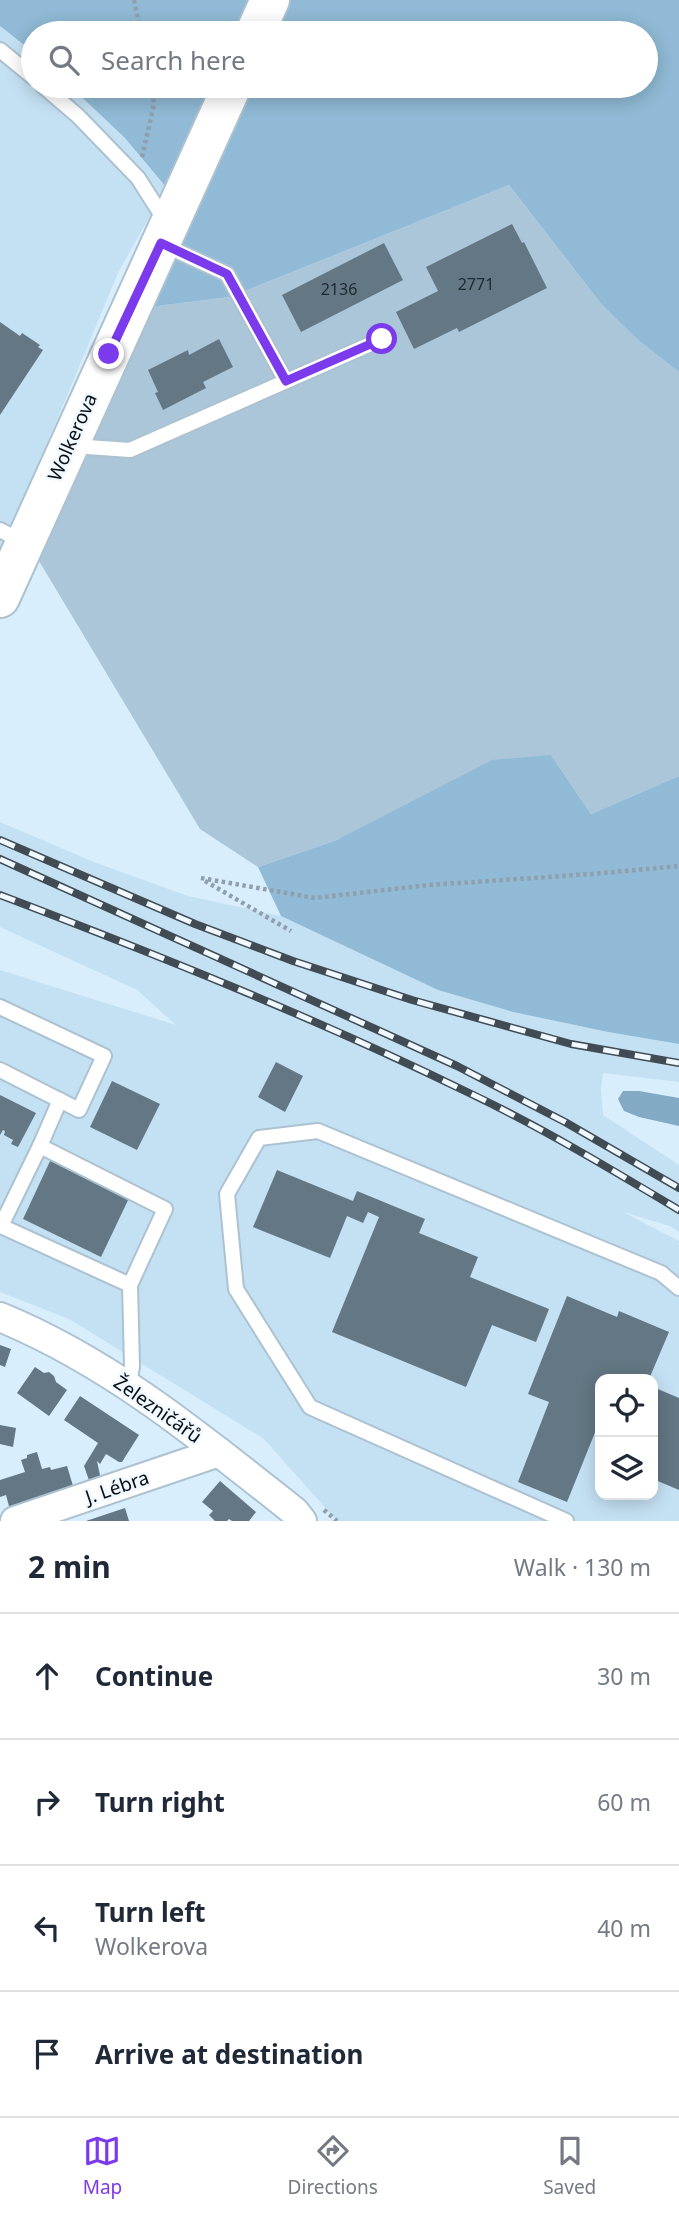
<!DOCTYPE html>
<meta charset="utf-8">
<style>
:root{--surface:#fff;--page:#f6f6f7;--text:#1f2937;--muted:#747a83;--line:#e0e1e3;--accent:#7c3aed}
body{margin:0;font-family:"Noto Sans",sans-serif;background:var(--page);color:var(--text)}
.controls{position:absolute;right:21px;bottom:21px;display:grid;overflow:hidden;border-radius:14px;box-shadow:0 4px 18px #0003}
.controls button{width:63px;height:63px;display:grid;place-items:center;padding:0;border:0;border-bottom:2px solid var(--line);background:var(--surface);color:var(--text);font:35px sans-serif}
.stop{position:absolute;width:21px;height:21px;margin:-16px;border:5px solid #7c3aed;border-radius:50%;background:#fff}
.stop.end{background:#7c3aed;border-color:#fff;box-shadow:0 2px 7px #0008}
.list{margin:0;padding:0;list-style:none}
h2{display:flex;justify-content:space-between;align-items:center;height:91px;margin:0;padding:0 28px;font-size:30px}
h2 small{font-size:23px;font-weight:400;color:var(--muted)}
.list li{display:grid;grid-template-columns:46px 1fr auto;gap:21px;align-items:center;box-sizing:border-box;height:126px;padding:0 28px;border-top:2px solid var(--line)}
.list b{display:block;font-size:26px;white-space:nowrap}
.list p{margin:0;font-size:23px;white-space:nowrap;color:var(--muted)}
.list em{font-size:23px;font-style:normal;color:var(--muted)}
.icon{flex:none;width:38px;height:38px;fill:none;stroke:currentColor;stroke-width:2;stroke-linecap:round;stroke-linejoin:round}
.map{position:relative;flex:none;width:679px;height:1521px;overflow:hidden}
.search{position:absolute;background:var(--surface);box-shadow:0 4px 18px #0003;left:21px;right:21px;top:21px;height:77px;display:flex;align-items:center;gap:18px;box-sizing:border-box;padding:0 24px;border-radius:38px;color:var(--muted);font-size:26px}
.sheet{height:595px;background:var(--surface)}
nav{display:flex;justify-content:space-around;align-items:center;box-sizing:border-box;height:98px;border-top:2px solid var(--line);background:var(--surface);font-size:19px;color:var(--muted)}
nav a{display:grid;justify-items:center;gap:4px}
nav .on{color:var(--accent)}
.map>svg:first-child{display:block}
</style>
<div class="map">
<svg width="679" height="1521" viewBox="0 0 679 1521">
<rect width="100%" height="100%" fill="#d8eefd"/>
<g fill="#c4e1f3" fill-rule="evenodd">
<path d="M0,26L33,52V86H70L125,138L166,187L118,273L0,557Z"/>
<path d="M0,822L94,862L188,896L281,916L438,990L513,1012L608,1032L679,1044V1082L603,1073L601,1089L603,1115L679,1165V1232L670,1226L623,1212L679,1241V1521H337L264,1439L69,1319L0,1292V970L176,1025L137,990L0,927ZM600,1379H653V1495H600Z"/>
</g>
<path fill="#aac6d8" d="M509,185L602,305L638,340L679,372V776L591,814L551,755L337,840L258,867L200,829L36,556L141,308L230,297Z"/>
<g fill="#90bad5">
<path d="M0,0H254L239,33H33V52L0,26Z"/>
<path d="M287,0H679V372L638,340L602,305L509,185L230,297L141,308L246,86H646V33H271Z"/>
<path d="M70,86H216L166,187L125,138Z"/>
<path d="M551,755L591,814L679,776V1044L608,1032L513,1012L438,990L281,916L258,867L337,840L492,760Z"/>
</g>
<path fill="#82aac5" d="M623,1091H639L679,1098V1126L639,1117L624,1111L618,1099Z"/>
<g fill="#637784">
<path d="M512,224L522,243L524,242L547,288L459,332L457,328L414,349L396,312L438,291L426,267Z"/>
<path d="M384,243L403,280L301,332L282,295Z"/>
<path d="M0,322L20,336L22,333L40,345L38,347L43,350L0,415Z"/>
<path d="M219,339L233,367L203,382L206,388L163,410L155,393L158,392L148,370L188,350L189,355Z"/>
<path d="M276,1062L303,1076L285,1112L258,1097Z"/>
<path d="M112,1081L160,1104L137,1150L90,1127Z"/>
<path d="M0,1095L36,1113L18,1147L11,1144L13,1140L4,1135L5,1131L3,1130L0,1135Z"/>
<path d="M51,1159L130,1196L101,1257L23,1219Z"/>
<path d="M277,1170L353,1201L357,1191L425,1219L419,1233L478,1257L470,1277L549,1309L536,1342L492,1325L466,1387L332,1332L379,1217L368,1212L363,1223L347,1216L330,1258L253,1227Z"/>
<path d="M567,1296L617,1317L619,1311L669,1332L649,1379H600V1420L567,1502L518,1482L549,1402L528,1394Z"/>
<path d="M0,1345L11,1349L5,1367L0,1365Z"/>
<path d="M35,1367L44,1373L49,1372L54,1376L56,1382L67,1390L49,1416L17,1393Z"/>
<path d="M653,1387L679,1398V1490L653,1479Z"/>
<path d="M80,1396L139,1435L122,1462H119L106,1454L100,1464L97,1461L101,1480L90,1483L84,1466L98,1443L64,1420Z"/>
<path d="M0,1425L16,1428L13,1447L0,1444Z"/>
<path d="M37,1452L42,1469L50,1467L51,1470L67,1466L74,1489L10,1510L6,1495L0,1497V1480L25,1472L21,1460L27,1458V1455Z"/>
<path d="M220,1481L256,1512L249,1521H232L229,1519L227,1521H215L209,1515L213,1511L202,1502Z"/>
<path d="M125,1508L129,1521H86Z"/>
</g>
<g fill="none" stroke-linecap="round" stroke-linejoin="round">
<defs>
<g id="lane">
<path d="M0,50L33,77"/>
<path d="M43,86L78,116L138,178L166,222"/>
<path d="M162,244L227,274L286,381"/>
<path d="M73,446L130,450L382,339"/>
<path d="M0,530L23,542"/>
<path d="M0,1007L104,1056L79,1110L0,1070"/>
<path d="M40,1146L60,1100"/>
<path d="M129,1386L132,1366L130,1285L165,1209L40,1146L1,1226L130,1285"/>
<path d="M566,1521L310,1407L236,1289L227,1194L259,1138L318,1131L661,1273L679,1288"/>
</g>
<g id="street">
<path d="M0,1317C110,1362 203,1439 295,1512L302,1521"/>
<path d="M15,1521L219,1452"/>
</g>
<g id="secondary">
<path d="M255,33L270,0"/>
<path d="M0,598L232,86"/>
</g>
</defs>
<use href="#lane" stroke="#adc2d1" stroke-width="18"/>
<use href="#street" stroke="#adc2d1" stroke-width="32"/>
<use href="#secondary" stroke="#adc2d1" stroke-width="42"/>
<g stroke="#8f9fab" stroke-width="4.5" stroke-dasharray="3.5 3.5" stroke-linecap="butt">
<path d="M134,0L141,33"/>
<path d="M142,157L154,104L151,86"/>
<path d="M201,878L315,898L429,885L592,874L679,866"/>
<path d="M205,881L291,931"/>
<path d="M324,1510L337,1521"/>
</g>
<use href="#lane" stroke="#fff" stroke-width="14"/>
<use href="#street" stroke="#fff" stroke-width="28"/>
<use href="#secondary" stroke="#fff" stroke-width="38"/>
<defs>
<g id="rail">
<path d="M0,840L195,924L293,961L412,1000L571,1044L679,1063"/>
<path d="M0,859L457,1066L565,1122L679,1188"/>
<path d="M0,895C158,955 313,1017 465,1091C539,1126 609,1168 679,1210"/>
</g>
</defs>
<use href="#rail" stroke="#404b53" stroke-width="8"/>
<use href="#rail" stroke="#f0f9ff" stroke-width="5" stroke-dasharray="16" stroke-linecap="butt"/>
</g>
<g fill="none" stroke-linecap="round" stroke-linejoin="round">
<path stroke="#7c3aed" stroke-width="9" d="M109,354L161,243L227,274L286,381L382,339"/>
</g>
<g text-anchor="middle" dominant-baseline="central" stroke-width="5" stroke-linejoin="round" paint-order="stroke">
<g font-size="16" fill="#1f2930">
<text x="476" y="284">2771</text>
<text x="339" y="289">2136</text>
</g>
<g font-size="19" fill="#080f14" stroke="#f0f9ff">
<text transform="translate(72 437) rotate(-66)">Wolkerova</text>
<text transform="translate(158 1409) rotate(35)">Železničářů</text>
<text transform="translate(117 1487) rotate(-19)">J. Lébra</text>
</g>
</g>
</svg>
<div class="controls">
<button><svg class="icon" aria-label="locate" viewBox="0 0 24 24"><circle cx="12" cy="12" r="6"/><path d="M12 2v4M12 18v4M2 12h4M18 12h4"/></svg></button>
<button><svg class="icon" aria-label="layers" viewBox="0 0 24 24"><path d="M12 4l9 5-9 5-9-5zM3 14l9 5 9-5"/></svg></button>
</div>
<div class="stop" style="left:382px;top:339px"></div>
<div class="stop end" style="left:109px;top:354px"></div>
<div class="search"><svg class="icon" aria-label="search" viewBox="0 0 24 24"><circle cx="10" cy="10" r="6"/><path d="M15 15l6 6"/></svg>Search here</div>
</div>
<section class="sheet">
<h2>2 min<small>Walk · 130 m</small></h2>
<ul class="list">
<li><svg class="icon" aria-label="ahead" viewBox="0 0 24 24"><path d="M12 20V5M6 11l6-6 6 6"/></svg><div><b>Continue</b></div><em>30 m</em></li>
<li><svg class="icon" aria-label="right" viewBox="0 0 24 24"><path d="M7 20v-9h11M14 6l5 5-5 5"/></svg><div><b>Turn right</b></div><em>60 m</em></li>
<li><svg class="icon" aria-label="left" viewBox="0 0 24 24"><path d="M17 20v-9H6M10 6l-5 5 5 5"/></svg><div><b>Turn left</b><p>Wolkerova</p></div><em>40 m</em></li>
<li><svg class="icon" aria-label="arrive" viewBox="0 0 24 24"><path d="M6 21V4h12l-3 4 3 4H6"/></svg><div><b>Arrive at destination</b></div></li>
</ul>
</section>
<nav>
<a class="on"><svg class="icon" aria-label="map" viewBox="0 0 24 24"><path d="M3 6l6-2 6 2 6-2v14l-6 2-6-2-6 2zM9 4v14M15 6v14"/></svg>Map</a>
<a><svg class="icon" aria-label="directions" viewBox="0 0 24 24"><path d="M12 3l9 9-9 9-9-9zM9 14v-3h6M13 9l2 2-2 2"/></svg>Directions</a>
<a><svg class="icon" aria-label="saved" viewBox="0 0 24 24"><path d="M7 4h10v16l-5-4-5 4z"/></svg>Saved</a>
</nav>
